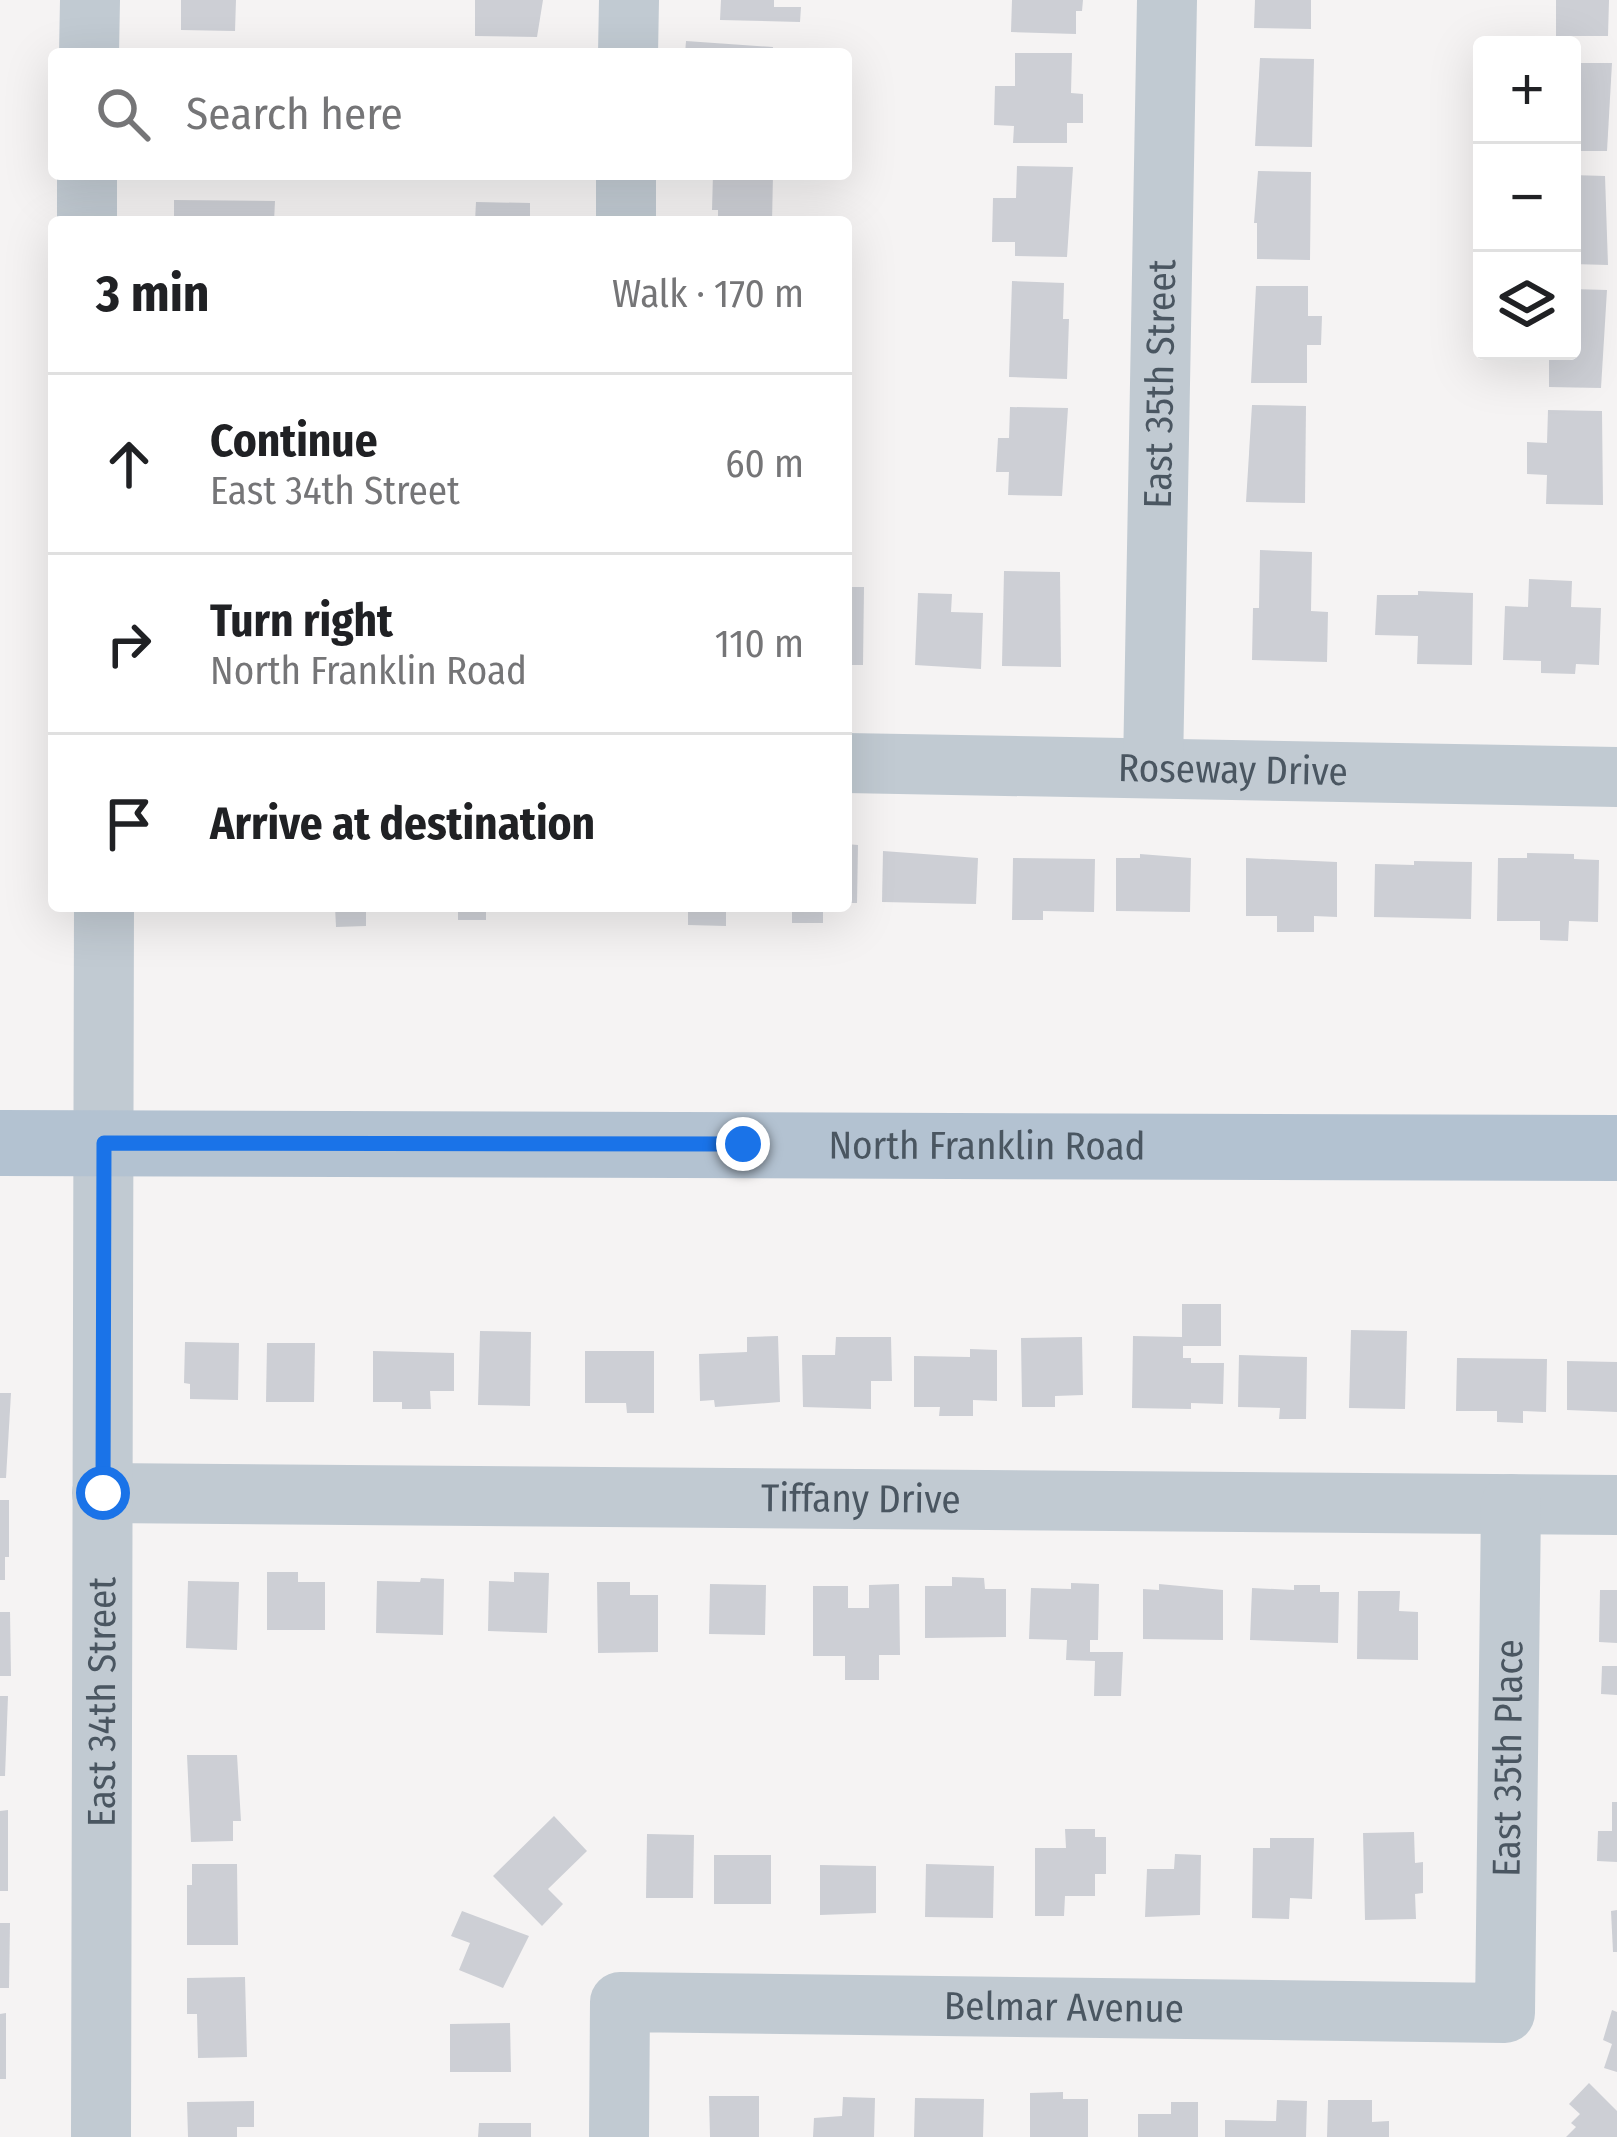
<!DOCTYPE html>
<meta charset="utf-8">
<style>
:root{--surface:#fff;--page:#f6f6f6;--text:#202124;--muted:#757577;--line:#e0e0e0}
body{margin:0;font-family:"Fira Sans Condensed",sans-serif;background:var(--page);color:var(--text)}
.controls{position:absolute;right:36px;top:36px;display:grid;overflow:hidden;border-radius:12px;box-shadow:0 12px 48px #0002}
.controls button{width:108px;height:108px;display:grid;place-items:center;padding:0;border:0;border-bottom:3px solid var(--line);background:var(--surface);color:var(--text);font:60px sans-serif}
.stop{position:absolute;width:36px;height:36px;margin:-27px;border:9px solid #1a73e8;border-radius:50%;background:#fff}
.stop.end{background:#1a73e8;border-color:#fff;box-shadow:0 3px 12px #0008}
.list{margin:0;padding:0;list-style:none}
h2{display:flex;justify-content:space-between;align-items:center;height:156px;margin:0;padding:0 48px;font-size:51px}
h2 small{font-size:39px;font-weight:400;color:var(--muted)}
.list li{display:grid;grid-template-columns:78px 1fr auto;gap:36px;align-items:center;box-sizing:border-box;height:180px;padding:0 48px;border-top:3px solid var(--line)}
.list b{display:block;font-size:45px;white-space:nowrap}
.list p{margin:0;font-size:39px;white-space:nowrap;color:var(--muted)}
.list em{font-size:39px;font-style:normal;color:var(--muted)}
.icon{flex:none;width:66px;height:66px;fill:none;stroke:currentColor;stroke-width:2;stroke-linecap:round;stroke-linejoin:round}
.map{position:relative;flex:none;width:1617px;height:2137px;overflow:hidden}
.search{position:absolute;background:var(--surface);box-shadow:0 12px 48px #0002;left:48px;top:48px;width:804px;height:132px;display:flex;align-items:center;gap:30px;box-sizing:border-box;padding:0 42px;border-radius:12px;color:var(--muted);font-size:45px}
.panel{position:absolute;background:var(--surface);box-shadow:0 12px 48px #0002;left:48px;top:216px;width:804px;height:696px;border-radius:12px}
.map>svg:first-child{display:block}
</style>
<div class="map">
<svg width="1617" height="2137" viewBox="0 0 1617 2137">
<rect width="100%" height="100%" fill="#f5f3f3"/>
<g fill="#cdcfd5">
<path d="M181,0H236L235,31L181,30Z"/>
<path d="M475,0H543L537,37L475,36Z"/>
<path d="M721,0H774V7H801L800,22L720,20Z"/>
<path d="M1012,0H1083L1082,11H1076V34L1011,32Z"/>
<path d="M1255,0H1311V29L1254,28Z"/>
<path d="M1556,0H1609L1608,36H1556Z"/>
<path d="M686,41L773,47L772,54H685Z"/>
<path d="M1015,53H1072L1071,93L1083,94V123H1067V143H1013L1014,126L994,125L995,86H1015Z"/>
<path d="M1260,58L1314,59L1312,147L1255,146Z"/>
<path d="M1572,63H1612L1607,151H1572Z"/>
<path d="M1017,166L1073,167L1067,257L1015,256V242H992L993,198H1016Z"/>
<path d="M1258,171L1311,172L1310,260L1257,259V223H1254Z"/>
<path d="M713,174H773L772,222H718V210H712Z"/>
<path d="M1572,175L1605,176L1608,265L1572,264Z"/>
<path d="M174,200L275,201L274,222H174Z"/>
<path d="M476,202L530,203V222H475Z"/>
<path d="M1012,281L1064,283L1063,319H1069L1067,379L1009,377Z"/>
<path d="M1256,286H1308V316H1322L1321,345H1307V383H1251Z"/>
<path d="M1572,289L1607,290L1601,388L1549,387V351H1572Z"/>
<path d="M1252,405L1306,406L1305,503L1246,502Z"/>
<path d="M1010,407L1068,408L1062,496L1008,495L1009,472H996L998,438H1009Z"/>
<path d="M1548,410L1602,411L1603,505L1546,504L1547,475L1527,474V442L1547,443Z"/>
<path d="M1260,550L1312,552L1311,611L1328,612L1327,662L1252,660L1253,608H1259Z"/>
<path d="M1004,571L1060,572L1061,667L1002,666Z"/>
<path d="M1529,579L1572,581L1571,607L1601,608L1599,665L1576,664L1575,674L1541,673V661L1503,660L1505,606L1528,607Z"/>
<path d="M846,587H864L863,665H846Z"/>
<path d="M1418,591L1473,593L1472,665L1417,664L1418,636L1375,635L1377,595H1418Z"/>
<path d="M918,593L952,594L951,612L983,613L981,669L915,665Z"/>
<path d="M846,844L858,845L857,903H846Z"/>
<path d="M883,851L978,858L976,904L882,902Z"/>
<path d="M1527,853L1574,854V859L1599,860L1598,922L1569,921L1568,941L1540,940V921H1497L1498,858H1527Z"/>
<path d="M1140,854L1191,858L1190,912L1116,911V858H1140Z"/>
<path d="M1013,858L1095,859L1094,912L1043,911V920H1012Z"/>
<path d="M1246,858L1337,862V917L1314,916V932H1277V916H1246Z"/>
<path d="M1414,861L1472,862L1471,919L1374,917L1375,864L1414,865Z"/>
<path d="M335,906H366V926L336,927Z"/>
<rect x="458" y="906" width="28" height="14"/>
<path d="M688,906H726V926L688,925Z"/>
<rect x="792" y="906" width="31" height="17"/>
<path d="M1182,1304H1221V1346H1183V1358H1191V1363H1224L1223,1404L1191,1403V1409L1132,1408L1133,1336L1182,1337Z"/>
<path d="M1351,1330L1407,1331L1405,1409L1349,1408Z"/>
<path d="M480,1331L531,1332L530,1406L478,1405Z"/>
<path d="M778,1336L780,1402L715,1407L714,1400L700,1401L699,1354L747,1352V1337Z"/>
<path d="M836,1337H891L892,1381H871V1409L803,1407L802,1355H835Z"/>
<path d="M1082,1337L1083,1395L1055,1396V1407H1022L1021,1338Z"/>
<path d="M185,1342L239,1343L238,1400L190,1399V1384L184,1383Z"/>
<path d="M267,1343H315L314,1402H266Z"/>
<path d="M970,1349L997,1350V1401L973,1400V1416H939L940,1407H914V1356L970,1357Z"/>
<path d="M373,1351L454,1353V1391H430L431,1409H402V1402H373Z"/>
<path d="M585,1351H654V1413H627L626,1403H585Z"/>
<path d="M1239,1355L1307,1357L1306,1419H1279L1280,1408L1238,1407Z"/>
<path d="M1457,1358L1547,1359L1546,1412L1523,1411V1423L1497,1422V1411H1456Z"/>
<path d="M1567,1361L1617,1362V1412L1567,1410Z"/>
<path d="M0,1393H11L6,1478H0Z"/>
<path d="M0,1500H9V1557H5V1580H0Z"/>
<path d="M267,1572H298V1582H325V1630H267Z"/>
<path d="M514,1572L549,1573L547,1633L488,1631L489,1581L514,1582Z"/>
<path d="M952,1577L984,1578L985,1589H1006V1637L925,1638V1586H952Z"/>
<path d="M421,1578L444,1579L443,1635L376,1633L377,1581L420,1582Z"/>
<path d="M188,1581L239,1582L237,1650L186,1648Z"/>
<path d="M597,1582H630V1595H658V1652L598,1653Z"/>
<path d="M1071,1583L1099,1584L1098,1640H1090V1652H1123L1121,1696H1094L1095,1661L1066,1660L1067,1640L1029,1639L1031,1588L1071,1589Z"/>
<path d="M710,1584L766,1585L765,1635L709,1634Z"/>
<path d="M899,1584L900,1655H879V1680H845V1656H813V1586H848V1608H869V1585Z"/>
<path d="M1159,1584L1223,1590V1640L1143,1639V1589L1159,1590Z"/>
<path d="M1294,1585H1320V1592H1339L1338,1643L1250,1640L1252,1588L1294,1590Z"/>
<path d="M1600,1590H1617V1643L1599,1642Z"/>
<path d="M1358,1591H1400L1399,1611L1418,1612V1660L1357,1659Z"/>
<path d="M0,1612H10L11,1676H0Z"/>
<path d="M1602,1666H1617V1695L1601,1694Z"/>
<path d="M0,1696H8L5,1776H0Z"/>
<path d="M187,1755H237L241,1821H233V1841L191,1842Z"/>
<path d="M1612,1802H1617V1862L1597,1861L1598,1831H1612Z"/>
<path d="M8,1810V1891H0V1811Z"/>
<path d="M554,1816L587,1851L548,1889L563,1904L542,1926L493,1876Z"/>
<path d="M1065,1829H1095V1837H1106V1874H1095V1896H1065L1064,1916H1035V1848H1066Z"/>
<path d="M1414,1832L1415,1863L1423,1862V1893L1415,1894L1416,1919L1365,1920L1363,1833Z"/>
<path d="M647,1834L694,1835L693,1898H646Z"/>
<path d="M1270,1838H1314L1312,1899L1290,1898L1289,1919L1252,1918L1253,1848H1270Z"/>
<path d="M1175,1854L1201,1855L1200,1915L1145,1917L1147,1869H1174Z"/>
<rect x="714" y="1855" width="57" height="49"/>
<path d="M192,1864H237L238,1945H187V1885H192Z"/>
<path d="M926,1864L994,1866L993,1918L925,1917Z"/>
<path d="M820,1865L876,1866V1913L820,1915Z"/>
<path d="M1617,1910V1952H1613L1611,1911Z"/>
<path d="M462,1911L529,1936L503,1988L459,1970L470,1943L451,1936Z"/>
<path d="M0,1923H10L9,1988H0Z"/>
<path d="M245,1977L247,2057L198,2058L197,2014H187V1978Z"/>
<path d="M1612,2010L1617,2012V2072L1604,2068L1612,2044L1603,2040Z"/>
<path d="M6,2013V2079H0V2014Z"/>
<path d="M510,2023L511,2072H450V2024Z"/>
<path d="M1589,2083L1617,2111V2137H1566L1576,2127L1571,2123L1580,2114L1569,2104Z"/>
<path d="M1063,2092V2099H1088V2137H1030V2093Z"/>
<path d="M709,2096H759V2137H710Z"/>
<path d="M843,2097L875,2098L874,2137H813L814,2118L842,2116Z"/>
<path d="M915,2098L984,2099L983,2137H914Z"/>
<path d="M1277,2100L1307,2101L1306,2137H1225V2120L1276,2121Z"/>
<path d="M1328,2100H1372V2122L1389,2121V2137H1327Z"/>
<path d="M254,2101V2127H237V2137H188L187,2102Z"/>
<path d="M1171,2102H1198V2137H1138V2114H1171Z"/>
<path d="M479,2123H531V2137H478Z"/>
</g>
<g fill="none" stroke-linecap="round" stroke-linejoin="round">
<g stroke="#c1cad2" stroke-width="60">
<path d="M89,54L90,0"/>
<path d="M628,54L629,0"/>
<path d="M87,222V174"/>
<path d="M626,222V174"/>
<path id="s1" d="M846,763L1617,777"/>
<path id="s2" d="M1153,768L1167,0"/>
<path id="s3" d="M102,1493L1617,1505"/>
<path id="s4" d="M101,2137L104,906"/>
<path id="s5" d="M619,2137L620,2002L1505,2013L1511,1504"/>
</g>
<path stroke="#b3c2d1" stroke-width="66" id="s6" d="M0,1143L1617,1148"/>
</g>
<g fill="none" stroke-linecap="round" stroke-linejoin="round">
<path stroke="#1a73e8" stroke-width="15" d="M103,1493L104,1143L743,1144"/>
</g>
<g text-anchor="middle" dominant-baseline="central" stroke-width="10" stroke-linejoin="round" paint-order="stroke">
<g font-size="39" fill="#4a5661" stroke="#fff">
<text stroke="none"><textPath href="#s2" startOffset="384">East 35th Street</textPath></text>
<text stroke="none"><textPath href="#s1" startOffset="387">Roseway Drive</textPath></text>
<text stroke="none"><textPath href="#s6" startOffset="987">North Franklin Road</textPath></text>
<text stroke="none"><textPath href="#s3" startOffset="759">Tiffany Drive</textPath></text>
<text stroke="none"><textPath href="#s4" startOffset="435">East 34th Street</textPath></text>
<text stroke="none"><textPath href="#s5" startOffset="1275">East 35th Place</textPath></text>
<text stroke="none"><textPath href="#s5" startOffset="579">Belmar Avenue</textPath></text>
</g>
</g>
</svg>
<div class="controls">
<button>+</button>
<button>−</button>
<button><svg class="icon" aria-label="layers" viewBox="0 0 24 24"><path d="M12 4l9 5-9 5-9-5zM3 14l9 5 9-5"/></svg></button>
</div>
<div class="stop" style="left:103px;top:1493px"></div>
<div class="stop end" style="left:743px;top:1144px"></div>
<div class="search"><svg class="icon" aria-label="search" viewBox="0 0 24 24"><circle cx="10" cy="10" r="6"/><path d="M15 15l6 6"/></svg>Search here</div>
<section class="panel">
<h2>3 min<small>Walk · 170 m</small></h2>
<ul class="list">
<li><svg class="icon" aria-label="ahead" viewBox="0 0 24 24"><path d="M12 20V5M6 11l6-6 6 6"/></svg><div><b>Continue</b><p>East 34th Street</p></div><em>60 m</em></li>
<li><svg class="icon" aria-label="right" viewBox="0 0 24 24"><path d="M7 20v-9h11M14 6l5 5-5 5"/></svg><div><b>Turn right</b><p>North Franklin Road</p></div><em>110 m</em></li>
<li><svg class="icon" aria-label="arrive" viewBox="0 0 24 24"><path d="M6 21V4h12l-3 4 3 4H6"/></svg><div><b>Arrive at destination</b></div></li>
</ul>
</section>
</div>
